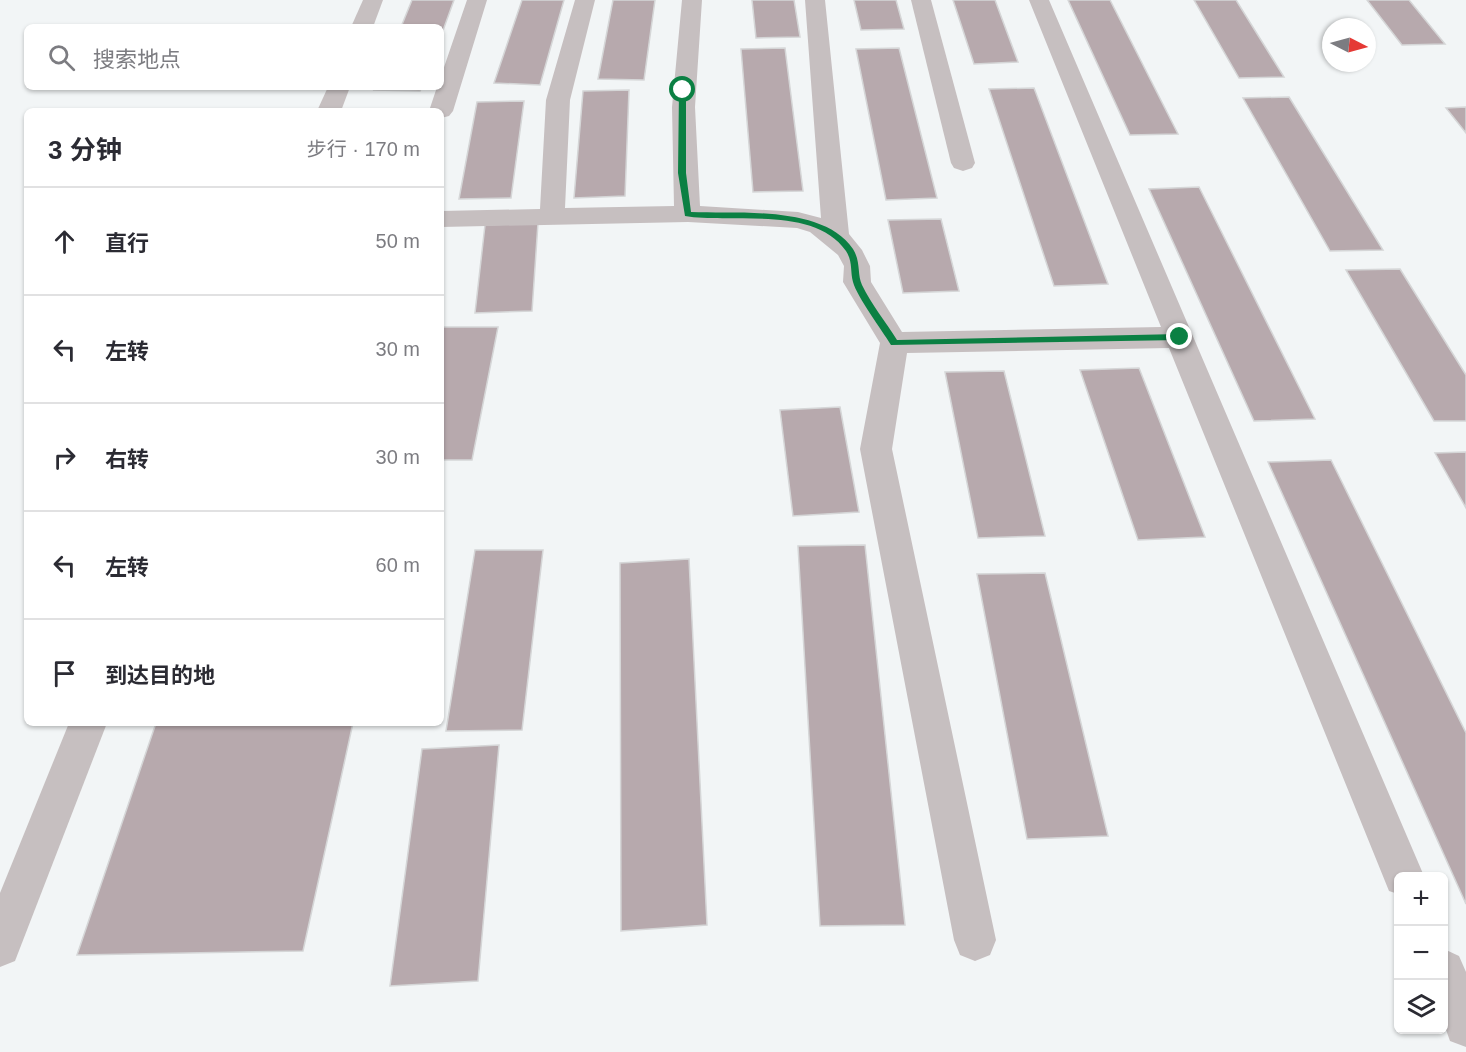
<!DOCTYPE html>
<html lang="zh">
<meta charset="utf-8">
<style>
:root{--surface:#fff;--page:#f2f2f3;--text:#2b2b33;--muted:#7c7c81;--line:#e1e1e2}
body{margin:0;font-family:Arial,"Noto Sans SC",sans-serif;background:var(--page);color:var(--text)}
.controls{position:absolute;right:18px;bottom:18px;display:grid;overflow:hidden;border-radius:9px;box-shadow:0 2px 4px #0004}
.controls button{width:54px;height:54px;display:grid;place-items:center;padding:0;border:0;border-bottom:2px solid var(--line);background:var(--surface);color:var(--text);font:30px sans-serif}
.compass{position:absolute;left:1322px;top:18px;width:54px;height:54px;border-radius:50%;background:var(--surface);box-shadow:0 2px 4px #0004;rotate:96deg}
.stop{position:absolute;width:18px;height:18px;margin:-14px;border:4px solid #0b8043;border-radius:50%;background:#fff}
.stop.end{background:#0b8043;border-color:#fff;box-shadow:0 2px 6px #0008}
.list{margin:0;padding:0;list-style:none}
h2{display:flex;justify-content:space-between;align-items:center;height:78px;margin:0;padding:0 24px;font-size:26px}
h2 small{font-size:20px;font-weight:400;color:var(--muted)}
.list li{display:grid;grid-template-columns:39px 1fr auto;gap:18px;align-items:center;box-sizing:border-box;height:108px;padding:0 24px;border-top:2px solid var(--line)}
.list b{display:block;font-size:22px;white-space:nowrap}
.list em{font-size:20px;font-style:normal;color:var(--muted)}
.icon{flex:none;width:33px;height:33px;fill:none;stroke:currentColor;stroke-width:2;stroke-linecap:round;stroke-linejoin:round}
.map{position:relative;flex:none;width:1466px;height:1052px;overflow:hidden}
.search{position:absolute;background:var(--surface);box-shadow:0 2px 4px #0004;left:24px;top:24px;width:420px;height:66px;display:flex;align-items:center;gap:15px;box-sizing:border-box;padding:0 21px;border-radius:9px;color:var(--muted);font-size:22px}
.panel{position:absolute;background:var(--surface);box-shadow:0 2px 4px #0004;left:24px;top:108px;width:420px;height:618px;border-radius:9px}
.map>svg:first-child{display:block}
</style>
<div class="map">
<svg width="1466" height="1052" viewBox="0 0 1466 1052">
<rect width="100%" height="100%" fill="#f2f5f6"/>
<g fill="#b7a9ad" stroke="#d5d6d7" stroke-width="1.5">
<path d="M412,0H454L441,36V27H401Z"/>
<path d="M522,0H564L540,85L494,83Z"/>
<path d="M613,0H655L644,80L598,79Z"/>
<path d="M752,0H794L800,37L756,38Z"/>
<path d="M854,0H896L904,29L861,30Z"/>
<path d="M953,0H995L1018,62L974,64Z"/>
<path d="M1068,0H1110L1178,134L1130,135Z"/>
<path d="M1194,0H1236L1284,77L1239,78Z"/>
<path d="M1367,0H1409L1445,44L1402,45Z"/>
<path d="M785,48L803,191L753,192L741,49Z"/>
<path d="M899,48L937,198L886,200L856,49Z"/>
<path d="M376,87H422L420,91L374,90Z"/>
<path d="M1034,88L1108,284L1054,286L989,89Z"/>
<path d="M629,90L625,196L574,198L583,91Z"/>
<path d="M1289,97L1383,250L1330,251L1243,98Z"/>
<path d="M524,101L511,198L459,199L477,102Z"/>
<path d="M1466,107V133L1446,108Z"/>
<path d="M1199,187L1315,419L1254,421L1149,189Z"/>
<path d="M941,219L959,291L903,293L888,220Z"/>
<path d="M538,223L532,311L475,313L485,225Z"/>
<path d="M1400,269L1466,375V421H1434L1346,270Z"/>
<path d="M441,327H498L472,460H441Z"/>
<path d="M1139,368L1205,537L1138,540L1080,370Z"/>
<path d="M1004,371L1045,536L978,538L945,372Z"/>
<path d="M840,407L859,512L793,516L780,410Z"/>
<path d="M1466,452V508L1435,453Z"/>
<path d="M1331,460L1466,733V904L1268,462Z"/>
<path d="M865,545L905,925L820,926L798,546Z"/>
<path d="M475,550H543L522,730L446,731Z"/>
<path d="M689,559L707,925L621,931L620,563Z"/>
<path d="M1045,573L1108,836L1027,839L977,574Z"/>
<path d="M156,723H353L303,951L77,955Z"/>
<path d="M499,745L478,981L390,986L422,749Z"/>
</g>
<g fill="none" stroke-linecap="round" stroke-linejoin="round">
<g fill="#c6bfc0" fill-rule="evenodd">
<path d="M363,0H383L373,27H351Z"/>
<path d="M467,0H487L453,111L449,116L441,118V111H429L437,87H441V76Z"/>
<path d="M575,0H595L570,100L565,208L674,206L672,107L682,0H702L695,107L700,206L798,212L821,218L805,0H825L849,234L862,250L870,266L871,282L902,332L1161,327L1029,0H1049L1424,876H1398V894L1389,891L1169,348L907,353L892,449L996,940L990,955L975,961L960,955L954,940L860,449L880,343L843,282L844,266L838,255L810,232L797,228L688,222L441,227V211L540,209L546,100Z"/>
<path d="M911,0H931L975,163L972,168L963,171L954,168L951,163Z"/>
<path d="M328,87H350L341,111H317Z"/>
<path d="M69,723H107L15,961L0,967V893Z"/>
<path d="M1444,949L1459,956L1466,972V1047L1450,1041L1444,1024Z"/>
</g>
</g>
<path fill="#0b8043" d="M683,88L686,90V173L691,212C738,214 823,205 853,249C861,262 857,274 862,285C871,304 886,322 897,340L1180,334L1184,337L1180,340L891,345C882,330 857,297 853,282C850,271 853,262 846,251C814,205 733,224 685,216L678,173L679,90Z"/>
</svg>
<div class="controls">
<button>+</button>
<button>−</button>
<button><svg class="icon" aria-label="layers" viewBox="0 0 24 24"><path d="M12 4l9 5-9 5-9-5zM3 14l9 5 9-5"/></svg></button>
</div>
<svg class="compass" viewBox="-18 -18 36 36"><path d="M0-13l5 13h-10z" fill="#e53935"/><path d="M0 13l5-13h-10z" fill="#7c7c81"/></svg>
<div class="stop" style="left:683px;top:90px"></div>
<div class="stop end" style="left:1180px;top:337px"></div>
<div class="search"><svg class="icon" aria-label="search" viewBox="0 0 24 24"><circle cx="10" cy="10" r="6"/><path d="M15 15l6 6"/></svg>搜索地点</div>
<section class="panel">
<h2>3 分钟<small>步行 · 170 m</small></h2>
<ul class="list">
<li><svg class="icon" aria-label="ahead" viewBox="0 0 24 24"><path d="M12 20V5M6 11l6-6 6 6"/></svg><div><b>直行</b></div><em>50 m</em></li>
<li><svg class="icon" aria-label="left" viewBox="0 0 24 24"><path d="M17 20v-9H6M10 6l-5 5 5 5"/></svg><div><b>左转</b></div><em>30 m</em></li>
<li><svg class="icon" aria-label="right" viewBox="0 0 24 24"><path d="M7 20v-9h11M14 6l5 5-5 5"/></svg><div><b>右转</b></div><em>30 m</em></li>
<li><svg class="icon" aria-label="left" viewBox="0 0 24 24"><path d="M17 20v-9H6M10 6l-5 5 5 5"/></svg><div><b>左转</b></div><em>60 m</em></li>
<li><svg class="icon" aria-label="arrive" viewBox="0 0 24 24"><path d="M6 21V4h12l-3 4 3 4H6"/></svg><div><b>到达目的地</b></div></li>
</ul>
</section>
</div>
